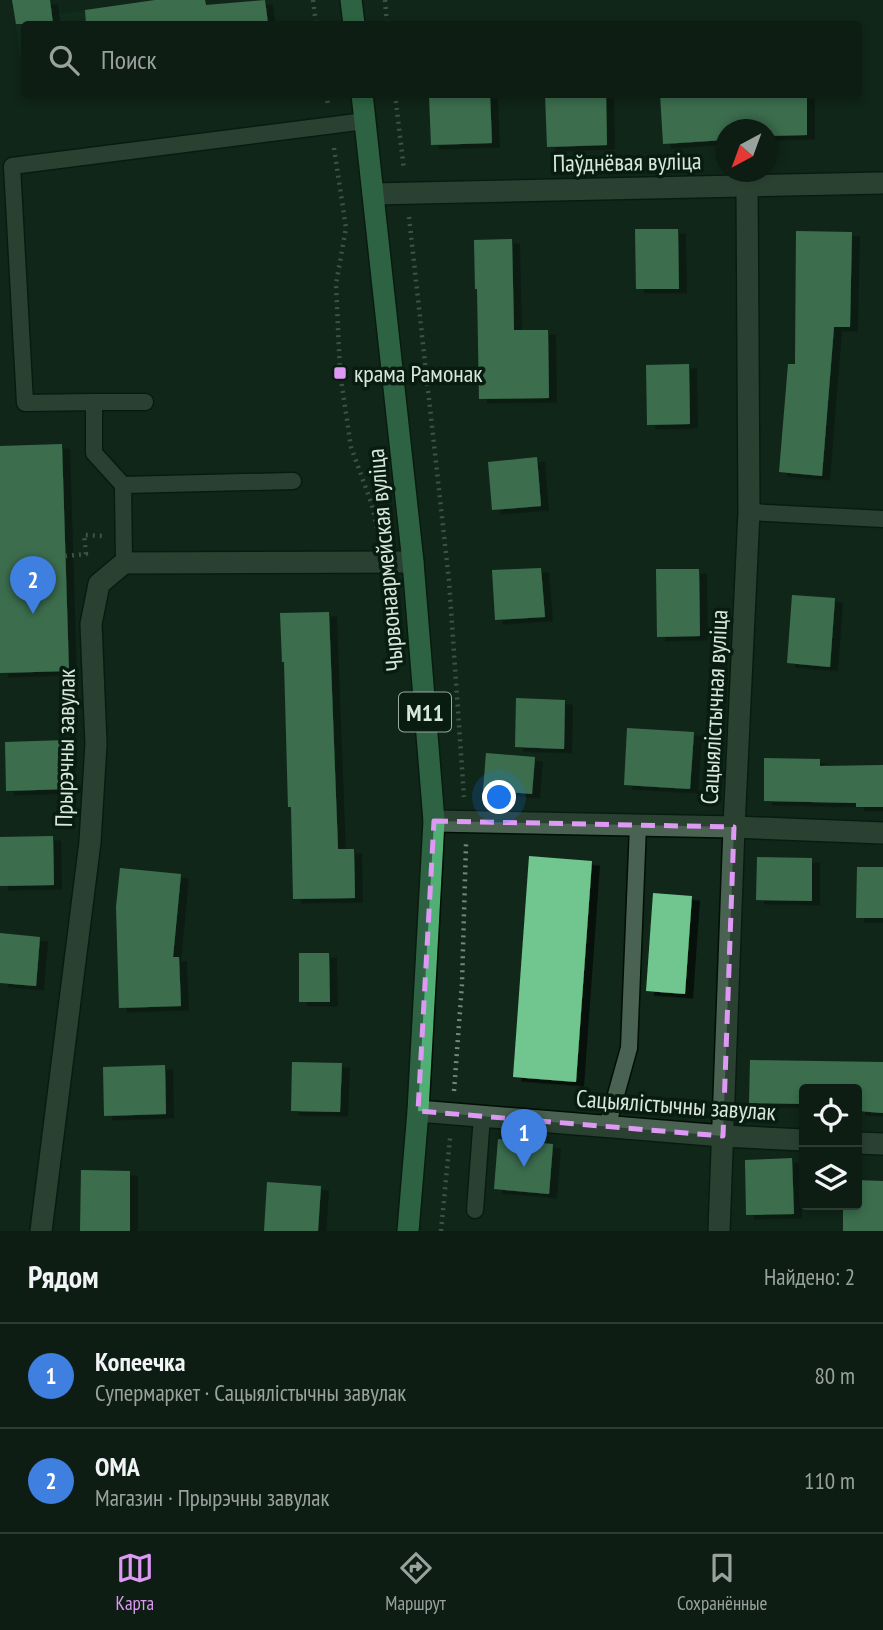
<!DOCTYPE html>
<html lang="ru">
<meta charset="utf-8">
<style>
:root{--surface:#0d1d13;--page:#1b2a21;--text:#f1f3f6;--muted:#9aa2a0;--line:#2d3b33;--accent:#dd99f3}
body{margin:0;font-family:"PT Sans Narrow",sans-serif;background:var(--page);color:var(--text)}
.controls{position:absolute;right:21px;bottom:21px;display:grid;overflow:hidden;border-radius:7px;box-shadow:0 4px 10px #0003}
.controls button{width:63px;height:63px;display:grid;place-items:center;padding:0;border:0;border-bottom:2px solid var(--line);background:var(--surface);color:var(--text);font:35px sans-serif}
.compass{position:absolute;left:715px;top:119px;width:63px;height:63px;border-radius:50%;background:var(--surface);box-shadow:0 4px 10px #0003;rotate:221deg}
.you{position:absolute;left:500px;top:798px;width:24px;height:24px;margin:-18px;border:5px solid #fff;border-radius:50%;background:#1a73e8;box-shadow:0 0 0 10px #1a73e833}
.badge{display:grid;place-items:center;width:46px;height:46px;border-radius:50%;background:var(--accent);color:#fff;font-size:23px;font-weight:700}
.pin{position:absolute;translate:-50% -58px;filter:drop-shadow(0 2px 4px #0008)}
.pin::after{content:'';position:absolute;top:37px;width:24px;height:21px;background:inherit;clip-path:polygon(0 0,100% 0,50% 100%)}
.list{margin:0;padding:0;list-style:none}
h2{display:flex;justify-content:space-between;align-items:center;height:91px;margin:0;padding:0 28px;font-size:30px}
h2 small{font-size:23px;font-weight:400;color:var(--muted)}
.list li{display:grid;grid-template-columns:46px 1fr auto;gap:21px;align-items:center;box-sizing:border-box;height:105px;padding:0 28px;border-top:2px solid var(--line)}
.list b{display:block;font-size:26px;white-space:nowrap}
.list p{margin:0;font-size:23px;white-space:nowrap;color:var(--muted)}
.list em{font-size:23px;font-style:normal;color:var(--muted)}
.icon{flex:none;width:38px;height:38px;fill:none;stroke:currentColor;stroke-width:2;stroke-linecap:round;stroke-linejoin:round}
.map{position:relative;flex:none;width:883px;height:1231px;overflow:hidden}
.search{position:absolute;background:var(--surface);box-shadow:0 4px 10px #0003;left:21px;right:21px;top:21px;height:77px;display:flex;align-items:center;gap:18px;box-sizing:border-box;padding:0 24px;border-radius:7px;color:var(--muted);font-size:26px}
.sheet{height:301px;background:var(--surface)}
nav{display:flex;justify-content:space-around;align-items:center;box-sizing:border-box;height:98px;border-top:2px solid var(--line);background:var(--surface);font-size:19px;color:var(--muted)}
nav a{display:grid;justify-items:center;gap:4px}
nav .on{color:var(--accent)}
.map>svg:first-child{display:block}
</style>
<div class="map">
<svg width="883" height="1231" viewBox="0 0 883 1231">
<defs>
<filter id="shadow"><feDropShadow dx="8" dy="4.5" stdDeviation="0" flood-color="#0009"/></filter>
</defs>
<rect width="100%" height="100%" fill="#112719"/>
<path fill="#163321" d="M12,0H50L52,15L142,2L145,24H24V54L20,55Z"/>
<g fill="#71c58e" filter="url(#shadow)">
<path d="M12,0H50L53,24H16Z"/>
<path d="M155,0H205L206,5L265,0L268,24H86L85,10Z"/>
<path d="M490,94L492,143L431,145L429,96Z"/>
<path d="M545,94H606L607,145L547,147Z"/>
<path d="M660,94H807V135L767,136V130H725V140L663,144Z"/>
<path d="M635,229H678L679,289H636Z"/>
<path d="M796,231L852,232L850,327H834L822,476L779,472L788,364H795Z"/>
<path d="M512,239L514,330H548L549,398L479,399L477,289H475L474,240Z"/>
<path d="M689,364L690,424L647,425L646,365Z"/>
<path d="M62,444L69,671L0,673V446Z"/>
<path d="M537,457L541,506L492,510L488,462Z"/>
<path d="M541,568L545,617L495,620L492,570Z"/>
<path d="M656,569H699L700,636L657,637Z"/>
<path d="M792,595L835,598L830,667L787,663Z"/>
<path d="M329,612L338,849H354L355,898L293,899L291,807H288L284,662H282L280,613Z"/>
<path d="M516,698L565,700L564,749L515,747Z"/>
<path d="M627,728L694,732L690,789L624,785Z"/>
<path d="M66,740L68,789L6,791L5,742Z"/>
<path d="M486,753L535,757L532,794L483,790Z"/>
<path d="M764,758L820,759V766L883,765V807H856V803L764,801Z"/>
<path d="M53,836L54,885L0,886V837Z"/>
<path d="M529,856L592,861L576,1082L513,1077Z"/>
<path d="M757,857L812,858V901L756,900Z"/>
<path d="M857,867H883V918H856Z"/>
<path d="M120,868L181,874L173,957H179L181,1006L119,1008L116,907Z"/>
<path d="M653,893L692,896L685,994L646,991Z"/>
<path d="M0,933L40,937L36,986L0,983Z"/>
<path d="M299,953H329L330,1002H299Z"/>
<path d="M750,1060L883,1062V1113L857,1111V1089H804V1104L749,1103Z"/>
<path d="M292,1062L342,1063L340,1112L291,1111Z"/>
<path d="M165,1065L166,1114L104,1116L103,1067Z"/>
<path d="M498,1139L553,1144L549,1194L494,1189Z"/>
<path d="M792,1158L794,1214L746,1215L745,1160Z"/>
<path d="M81,1170L130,1171V1231H80Z"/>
<path d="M857,1180L883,1181V1231H843V1205H857Z"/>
<path d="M267,1182L321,1186L318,1231H264Z"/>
</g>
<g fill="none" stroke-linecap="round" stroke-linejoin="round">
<defs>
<g id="lane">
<path d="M94,402H145"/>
<path d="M123,485L94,453V402L25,403L12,166L365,121"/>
<path d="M749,512L883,519"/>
<path d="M124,563L123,485L293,481"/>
<path d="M607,1127L629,1048L638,825"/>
<path d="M475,1210L482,1116"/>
</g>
<g id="street">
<path d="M373,194L883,183"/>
<path d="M434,821L734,827L883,833"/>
<path d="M418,1111L723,1136L804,1140"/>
<path d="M857,1143L883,1144"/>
<path d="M41,1231L90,842L96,744L91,624L99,584L124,563L413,562"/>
<path d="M719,1231L734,827L749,512L747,185"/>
</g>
<g id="highway">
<path d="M351,0L354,24"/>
<path d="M362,94L413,562L434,821L418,1111L408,1231"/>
</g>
</defs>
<use href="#lane" stroke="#000f04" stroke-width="19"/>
<use href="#street" stroke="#000f04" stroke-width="24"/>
<use href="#highway" stroke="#000f04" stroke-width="24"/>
<g stroke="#76877c" stroke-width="4.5" stroke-dasharray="2 5" stroke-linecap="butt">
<path d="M313,0L316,24"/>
<path d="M385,0L387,24"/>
<path d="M326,94L328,104"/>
<path d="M395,94L404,170"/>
<path d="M334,148L346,228L336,284L340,373L351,447L372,505L379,538"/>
<path d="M409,217L449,581L464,797"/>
<path d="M65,556L86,554L84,535L104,536"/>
<path d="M454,1091L462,984L466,844"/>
<path d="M441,1231L450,1138"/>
</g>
<use href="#lane" stroke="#4a6251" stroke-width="16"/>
<use href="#street" stroke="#4a6251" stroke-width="21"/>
<use href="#highway" stroke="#51ae74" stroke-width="21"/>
</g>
<path d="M0 0H883V1231H0ZM434,821L734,827L723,1136L418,1111Z" fill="#112719" fill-opacity=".55" fill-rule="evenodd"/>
<path fill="none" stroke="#dd99f3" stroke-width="5" stroke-dasharray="14 9" stroke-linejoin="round" d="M434,821L734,827L723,1136L418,1111Z"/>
<rect fill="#dd99f3" stroke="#081d10" stroke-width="2.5" x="333" y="366" width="14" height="14" rx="3.5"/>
<g text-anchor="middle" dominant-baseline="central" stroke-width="7" stroke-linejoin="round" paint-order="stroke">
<rect fill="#081d10" stroke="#9aaaa0" stroke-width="2" x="399" y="692.5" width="52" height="39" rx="5"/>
<g font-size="23" font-weight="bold" fill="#d9e6dd">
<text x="425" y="712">М11</text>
</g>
<g font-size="24" fill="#d9e6dd" stroke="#081d10">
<text transform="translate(627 162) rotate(-1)">Паўднёвая вуліца</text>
<text transform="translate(385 560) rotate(-95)">Чырвонаармейская вуліца</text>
<text transform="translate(714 707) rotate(-87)">Сацыялістычная вуліца</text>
<text transform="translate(65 748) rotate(-89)">Прырэчны завулак</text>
<text transform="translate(676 1105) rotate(4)">Сацыялістычны завулак</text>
</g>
<g font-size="24" fill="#d9e6dd" stroke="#081d10" text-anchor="start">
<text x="354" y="373">крама Рамонак</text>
</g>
</g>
</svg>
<div class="controls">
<button><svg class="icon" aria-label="locate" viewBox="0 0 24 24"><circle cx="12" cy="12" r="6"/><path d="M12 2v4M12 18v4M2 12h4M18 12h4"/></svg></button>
<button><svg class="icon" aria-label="layers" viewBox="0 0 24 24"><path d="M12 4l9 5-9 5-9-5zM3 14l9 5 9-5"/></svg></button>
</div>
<svg class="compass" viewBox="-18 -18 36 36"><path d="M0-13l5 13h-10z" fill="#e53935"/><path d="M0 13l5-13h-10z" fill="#9aa2a0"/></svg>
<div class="you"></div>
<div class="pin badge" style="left:524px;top:1167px;background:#3f7fe0">1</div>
<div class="pin badge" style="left:33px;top:614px;background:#3f7fe0">2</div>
<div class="search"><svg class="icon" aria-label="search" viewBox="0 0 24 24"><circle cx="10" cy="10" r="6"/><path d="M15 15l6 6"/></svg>Поиск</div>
</div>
<section class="sheet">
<h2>Рядом<small>Найдено: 2</small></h2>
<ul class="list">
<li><span class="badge" style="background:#3f7fe0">1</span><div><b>Копеечка</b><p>Супермаркет · Сацыялістычны завулак</p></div><em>80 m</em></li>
<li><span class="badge" style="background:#3f7fe0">2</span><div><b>ОМА</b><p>Магазин · Прырэчны завулак</p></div><em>110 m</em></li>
</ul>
</section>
<nav>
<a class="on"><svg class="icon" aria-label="map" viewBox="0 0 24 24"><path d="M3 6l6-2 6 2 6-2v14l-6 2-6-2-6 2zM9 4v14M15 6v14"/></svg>Карта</a>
<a><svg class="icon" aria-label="directions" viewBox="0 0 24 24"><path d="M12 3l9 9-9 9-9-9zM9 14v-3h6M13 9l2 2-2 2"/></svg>Маршрут</a>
<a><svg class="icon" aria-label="saved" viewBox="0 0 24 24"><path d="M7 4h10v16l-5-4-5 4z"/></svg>Сохранённые</a>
</nav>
